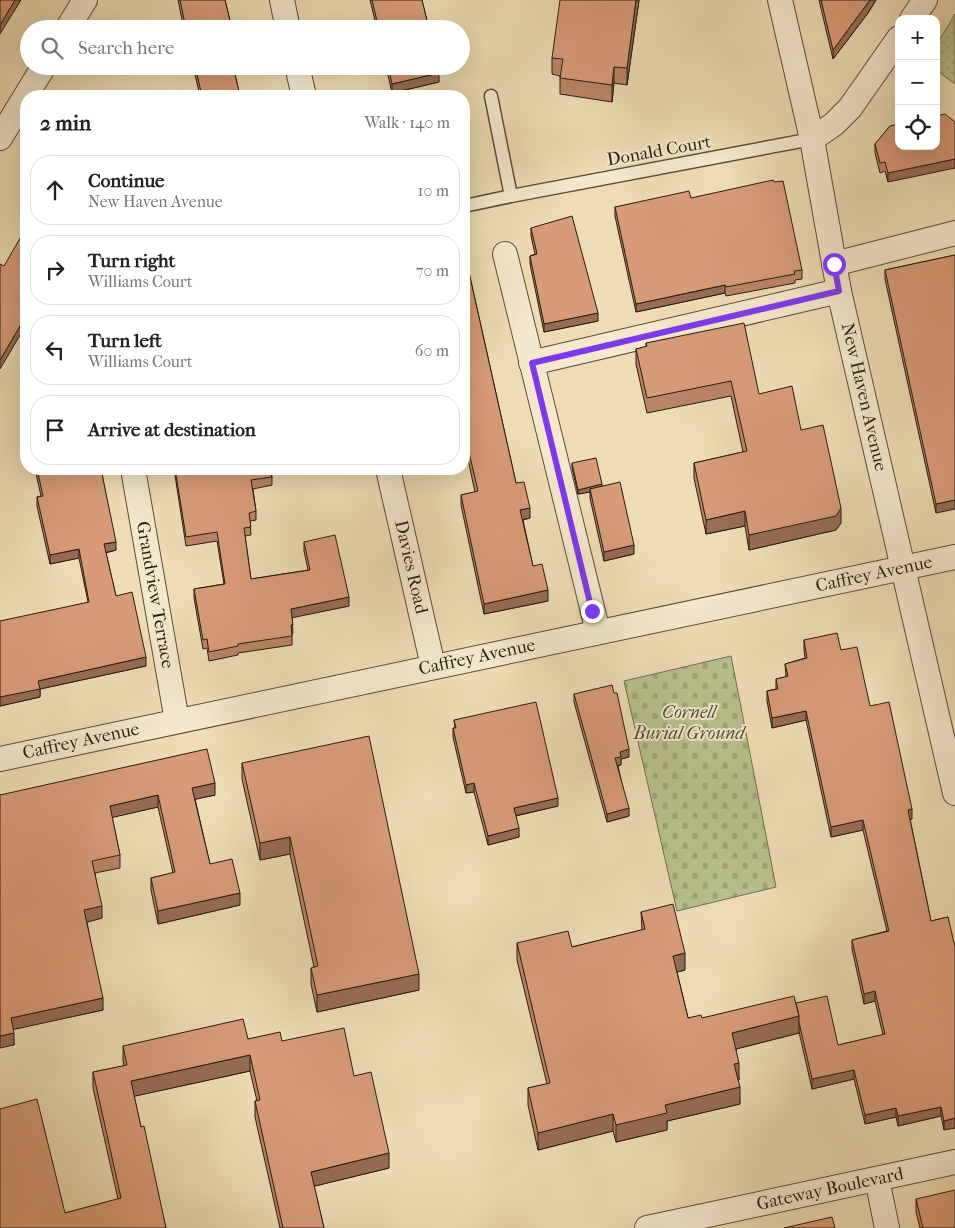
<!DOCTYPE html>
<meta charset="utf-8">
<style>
:root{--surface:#fff;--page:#f6f6f6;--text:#202124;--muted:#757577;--line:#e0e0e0}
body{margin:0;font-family:"IM FELL French Canon",serif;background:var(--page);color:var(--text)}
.controls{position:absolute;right:15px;top:15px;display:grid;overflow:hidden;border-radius:10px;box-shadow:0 5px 20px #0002}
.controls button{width:45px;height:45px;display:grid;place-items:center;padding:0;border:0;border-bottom:1px solid var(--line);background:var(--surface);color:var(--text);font:25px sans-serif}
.stop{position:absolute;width:15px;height:15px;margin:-11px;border:4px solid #7c3aed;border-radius:50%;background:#fff}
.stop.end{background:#7c3aed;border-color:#fff;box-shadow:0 1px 5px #0008}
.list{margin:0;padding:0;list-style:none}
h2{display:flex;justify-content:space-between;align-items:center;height:65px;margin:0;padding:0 20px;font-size:21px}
h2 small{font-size:16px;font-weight:400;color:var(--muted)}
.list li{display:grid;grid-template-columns:32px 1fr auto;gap:15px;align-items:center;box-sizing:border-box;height:70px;margin:0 10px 10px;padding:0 10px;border:1px solid var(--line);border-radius:20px}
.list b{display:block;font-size:19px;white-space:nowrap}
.list p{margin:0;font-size:16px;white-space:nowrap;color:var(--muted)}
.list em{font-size:16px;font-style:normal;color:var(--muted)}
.icon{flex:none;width:28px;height:28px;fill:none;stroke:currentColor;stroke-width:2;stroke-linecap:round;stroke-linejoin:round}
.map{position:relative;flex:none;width:955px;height:1228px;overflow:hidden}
.search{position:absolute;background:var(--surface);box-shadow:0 5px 20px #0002;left:20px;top:20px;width:450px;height:55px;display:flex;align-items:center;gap:12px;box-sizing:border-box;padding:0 18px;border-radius:28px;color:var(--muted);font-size:19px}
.panel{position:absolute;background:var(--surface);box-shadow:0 5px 20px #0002;left:20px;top:90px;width:450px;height:385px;border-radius:20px}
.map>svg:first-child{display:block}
</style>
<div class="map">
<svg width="955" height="1228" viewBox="0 0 955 1228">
<defs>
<pattern id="grass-dots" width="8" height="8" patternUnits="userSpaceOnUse" patternTransform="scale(1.25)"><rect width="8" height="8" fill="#b9c18d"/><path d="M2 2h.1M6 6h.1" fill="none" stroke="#9fa578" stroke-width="1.8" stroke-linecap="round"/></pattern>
<pattern id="cemetery-stones" width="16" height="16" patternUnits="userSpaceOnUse" patternTransform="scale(1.25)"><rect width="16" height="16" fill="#b9c18d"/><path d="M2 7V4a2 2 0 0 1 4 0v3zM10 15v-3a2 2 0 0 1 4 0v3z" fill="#9fa578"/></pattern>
</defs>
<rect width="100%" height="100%" fill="#eeddb4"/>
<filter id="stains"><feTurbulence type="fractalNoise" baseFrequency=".004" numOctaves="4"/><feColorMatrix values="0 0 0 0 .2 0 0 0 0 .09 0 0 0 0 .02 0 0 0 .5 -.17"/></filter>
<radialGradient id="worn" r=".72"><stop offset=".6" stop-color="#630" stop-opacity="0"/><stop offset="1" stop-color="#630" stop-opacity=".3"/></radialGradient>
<path fill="url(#grass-dots)" stroke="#706e4e" d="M955,14V84L936,70V46Z"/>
<path fill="url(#cemetery-stones)" stroke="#706e4e" d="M731,656L776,887L677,911L624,681Z"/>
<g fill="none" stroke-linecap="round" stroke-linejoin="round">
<defs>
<g id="lane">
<path d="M511,196L812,139"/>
<path d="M464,206L511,196L491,96"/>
</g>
<g id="street">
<path d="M282,0L288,29"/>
<path d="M780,0L812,139L839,291L955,793"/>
<path d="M912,19L925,0"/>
<path d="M67,29L85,0"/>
<path d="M297,66L304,96"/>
<path d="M0,138L44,66"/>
<path d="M812,139L834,124L850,108L899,38"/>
<path d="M505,254L598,632"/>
<path d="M834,264L955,233"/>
<path d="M531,363L839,291"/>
<path d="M133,469L177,721"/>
<path d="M388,469L433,666"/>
<path d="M0,759L955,557"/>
<path d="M877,1179L887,1228"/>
<path d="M647,1228L955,1162"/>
</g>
</defs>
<use href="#lane" stroke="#594c38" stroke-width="15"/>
<use href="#street" stroke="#594c38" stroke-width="26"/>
<use href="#lane" stroke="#f4e9ce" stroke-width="12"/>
<use href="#street" stroke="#f4e9ce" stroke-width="24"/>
</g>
<g fill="#ba8567" stroke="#271c0f">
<path d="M178,0H225L232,29H184Z"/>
<path d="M370,0H422L429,29H377Z"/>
<path d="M639,0L627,85L614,83L612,102L560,94V76L552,74V58Z"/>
<path d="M819,0H876L868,13L833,59Z"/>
<path d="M193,66H233L240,96H200Z"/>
<path d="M386,66H437L439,82L392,93Z"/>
<path d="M890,126L888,182L885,171L880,173L875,153V144Z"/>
<path d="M691,198L802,270V279L795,280V283L726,296L725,293L636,312L615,216V207Z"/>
<path d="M531,228L598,321L544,332L530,264V256L535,254L531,236Z"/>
<path d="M464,250L516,483L530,518L523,520L533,566L548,601L484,614L461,505V495L475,492L464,441Z"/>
<path d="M955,255L936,513L885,279V270Z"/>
<path d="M646,343L759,394L801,430L841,523L836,530L749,550L745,526L706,534L694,478V463L743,452L731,396L647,413L636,364V349L646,347Z"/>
<path d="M25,414H26V430L25,423Z"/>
<path d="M572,463L602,486L634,554L604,561L590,498V492L578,494L572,468Z"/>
<path d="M35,469H101L116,550L106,553L116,596L146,666L40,689V697L0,706L88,602L79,558L50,564L37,506V497L41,496Z"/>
<path d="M174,469H270L272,477V485L253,489L256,511V520L250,521L251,535L245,536L251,579L308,570L304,551V542L349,606L292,617L293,633L292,634V645L238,653V655L209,661L207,648L203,649L194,598V589L224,584L217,541L186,546Z"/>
<path d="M804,640L841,650L870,706L912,819H910L931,921L948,917L944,1130L941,1116L898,1126L896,1117L865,1124L854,1079L812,1089L799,1032V1033L736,1049L739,1080H738L740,1104L667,1121V1130L616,1142L613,1131L538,1150L528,1105V1088L547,1084L517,960V943L572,947L642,930L641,912L685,970L677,972L688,1018H702L796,1003L838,1045L883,1035L875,1001L864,1004L852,949V940L887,931L863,830L831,837L806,720L772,728L767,701V691L776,689V679L786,677L785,664L805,658L804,650Z"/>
<path d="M574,694L629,757L621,759V765L618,766L629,816L607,822L574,702Z"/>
<path d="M454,720L558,806L516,816L519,837L488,845L474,792L466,793L453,737V728H455Z"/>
<path d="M242,763L419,990L317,1012L311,984V968L314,967L290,854L260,860L242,779Z"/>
<path d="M0,795H215L195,799L210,864L240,905L158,924L151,890V878L173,873L158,807L112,817L120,855V868L95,873L102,918L87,922L103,1010L13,1029L14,1045Z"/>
<path d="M248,1039L282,1041L354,1076L389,1168L314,1186L324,1228H280L255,1117V1101H257L250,1071L134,1096L141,1127L166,1228L65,1213L118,1199L93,1088V1072L124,1066L123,1061V1046Z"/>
<path d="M916,1199L955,1228H920L916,1212Z"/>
</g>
<g fill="#976c54" stroke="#271c0f">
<path d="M15,0H21L0,34V25Z"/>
<path d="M636,0H639L627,85V68Z"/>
<path d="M870,0H876L868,13L833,59V50Z"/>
<path d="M614,67V83L612,102V85Z"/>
<path d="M439,73V82L392,93V84Z"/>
<path d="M955,159V168L888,182V173Z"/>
<path d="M725,285V293L636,312V304Z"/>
<path d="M598,313V321L544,332V324Z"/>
<path d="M26,316V325L0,369V360Z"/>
<path d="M602,484V489H590V492L578,494V490Z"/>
<path d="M955,500V509L936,513V504Z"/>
<path d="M530,508V518L520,520V510Z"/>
<path d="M841,508V523L836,530L749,550V535Z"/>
<path d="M745,511V526L706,534V520Z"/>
<path d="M116,542V550L104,553V544Z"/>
<path d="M634,545V554L604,561V552Z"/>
<path d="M79,549V558L50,564V555Z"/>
<path d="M548,590V601L484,614V604Z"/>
<path d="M349,597V606L291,618V609Z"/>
<path d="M146,657V666L40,689V697L0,706V697L38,681Z"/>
<path d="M806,711V720L772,728V718Z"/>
<path d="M629,749V757L621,759V765L615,766V758L620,752Z"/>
<path d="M215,783V795L192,800V788Z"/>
<path d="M474,783V792L466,793V785Z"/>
<path d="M158,795V807L110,818V806Z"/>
<path d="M558,798V806L514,816V808Z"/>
<path d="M629,808V816L607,822V814Z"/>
<path d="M912,809V819L908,820V810Z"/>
<path d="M863,820V830L831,837V827Z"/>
<path d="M519,828V837L488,845V836Z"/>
<path d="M290,837V854L260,860V843Z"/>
<path d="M240,893V905L158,924V911Z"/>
<path d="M102,906V918L84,923V910Z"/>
<path d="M685,953V970L673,973V956Z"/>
<path d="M419,974V990L317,1012V995Z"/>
<path d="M875,991V1001L864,1004V994Z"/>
<path d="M103,998V1010L11,1030V1018Z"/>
<path d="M799,1016V1033L732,1050V1033Z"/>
<path d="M14,1033V1045L0,1048V1036Z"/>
<path d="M250,1055V1071L131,1097V1081Z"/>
<path d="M739,1063V1080L734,1081V1064Z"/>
<path d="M854,1070V1079L812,1089V1079Z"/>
<path d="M740,1087V1104L667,1121V1130L616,1142V1125L665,1105Z"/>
<path d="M941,1107V1116L898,1126V1116Z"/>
<path d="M896,1108V1117L865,1124V1115Z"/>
<path d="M613,1114V1131L538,1150V1133Z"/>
<path d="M955,1118V1128L944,1130V1121Z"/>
<path d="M389,1153V1168L311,1187V1172Z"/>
</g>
<g fill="#d89b78" stroke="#271c0f">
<path d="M0,0H15L0,25Z"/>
<path d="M180,0H225L232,29H186Z"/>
<path d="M372,0H422L429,29H379Z"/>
<path d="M560,0H636L627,68L614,67L612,85L560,78L563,59L552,58Z"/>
<path d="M821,0H870L833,50Z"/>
<path d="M195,66H233L240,96H202Z"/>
<path d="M388,66H437L439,73L392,84Z"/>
<path d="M102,91L110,96H99Z"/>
<path d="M945,114L955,122V159L888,173L885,162L880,163L875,144L890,126L899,124V146H936V116Z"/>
<path d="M773,180L774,182L783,181L802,270L794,271L795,274L726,287L725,285L636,304L615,207L689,191L691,198Z"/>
<path d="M572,216L598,313L544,324L530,256L537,254L531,228Z"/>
<path d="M26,228V316L0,360V264L4,266Z"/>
<path d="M464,250L516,483L524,482L530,508L520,510L533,566L542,564L548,590L484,604L461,495L478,491L464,431Z"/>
<path d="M955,255V500L936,504L885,270Z"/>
<path d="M744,323L759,394L792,386L801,430L823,425L841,508L836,516L749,535L745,511L706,520L694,463L747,451L731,381L647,398L636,349L647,346L646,343Z"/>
<path d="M596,458L602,484L578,490L572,463Z"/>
<path d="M37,469H101L116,542L104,544L116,596L132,592L146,657L38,681L40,689L0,697V621L89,602L79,549L50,555L37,497L43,496Z"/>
<path d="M175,469H270L272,477L251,480L256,511L249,513L251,527L244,528L251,579L310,570L304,542L335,535L349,597L291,609L293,625H291L292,636L238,644V646L209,652L207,639L203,640L194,589L225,584L217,532L186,537Z"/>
<path d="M620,482L634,545L604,552L590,489Z"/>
<path d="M837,633L841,650L857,647L870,706L889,702L912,809L908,810L931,921L948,917L955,947V1118L944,1121L941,1107L898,1116L896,1108L865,1115L854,1070L812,1079L799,1022V1016L796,1003L827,996L838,1045L885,1034L875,991L864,994L852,940L889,931L863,820L831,827L806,711L772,718L767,691L778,689L776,679L788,676L785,664L807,658L804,640Z"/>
<path d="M612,685L614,693H617L629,749L620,752L621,757L615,758L629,808L607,814L574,694Z"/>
<path d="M536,702L558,798L514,808L519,828L488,836L474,783L466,785L453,728H456L454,720Z"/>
<path d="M369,736L419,974L317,995L311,968L318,966L290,837L260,843L242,763Z"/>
<path d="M207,749L215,783L192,788L210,864L232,859L240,893L158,911L151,878L175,872L158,795L110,806L120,855L92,861L102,906L84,910L103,998L11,1018L14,1033L0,1036V795Z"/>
<path d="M673,904L685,953L673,956L688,1018L701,1015L702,1018L794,996L799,1016L732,1033L739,1063L734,1064L740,1087L665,1105L667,1113L616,1125L613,1114L538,1133L528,1088L550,1083L517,943L568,931L572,947L645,929L641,912Z"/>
<path d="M243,1019L248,1039L280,1032L282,1041L344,1028L354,1076L371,1072L389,1153L311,1172L324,1228H283L255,1101L260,1100L250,1055L131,1081L141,1127L144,1126L166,1228H0V1109L37,1099L65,1213L121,1198L93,1072L127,1065L123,1046Z"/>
<path d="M955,1190V1228H923L916,1199Z"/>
<path d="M832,1217L835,1228H784Z"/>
</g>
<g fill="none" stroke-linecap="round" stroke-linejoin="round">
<path stroke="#7c3aed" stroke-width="6" d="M592,611L532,363L839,291L834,264"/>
</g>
<g text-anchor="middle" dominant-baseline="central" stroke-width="4" stroke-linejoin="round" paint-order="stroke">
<g font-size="18" fill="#271c0f" stroke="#f4e9ce">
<text transform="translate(659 151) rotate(-10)">Donald Court</text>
<text transform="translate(864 397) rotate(77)">New Haven Avenue</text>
<text transform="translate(411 567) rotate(77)">Davies Road</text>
<text transform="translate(874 574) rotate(-12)">Caffrey Avenue</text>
<text transform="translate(155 595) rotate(80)">Grandview Terrace</text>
<text transform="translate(477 657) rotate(-12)">Caffrey Avenue</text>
<text transform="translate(81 741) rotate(-12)">Caffrey Avenue</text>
<text transform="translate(830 1189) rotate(-12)">Gateway Boulevard</text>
</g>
<g font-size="18" font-style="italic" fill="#534e35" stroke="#f4e9ce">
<text x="689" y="712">Cornell<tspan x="689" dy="21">Burial Ground</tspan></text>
</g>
</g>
<rect width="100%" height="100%" filter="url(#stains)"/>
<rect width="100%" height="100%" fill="url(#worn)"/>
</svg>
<div class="controls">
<button>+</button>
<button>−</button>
<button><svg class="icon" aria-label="locate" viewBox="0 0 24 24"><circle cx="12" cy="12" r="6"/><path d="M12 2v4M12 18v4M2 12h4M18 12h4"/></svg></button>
</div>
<div class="stop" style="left:834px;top:264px"></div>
<div class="stop end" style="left:592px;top:611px"></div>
<div class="search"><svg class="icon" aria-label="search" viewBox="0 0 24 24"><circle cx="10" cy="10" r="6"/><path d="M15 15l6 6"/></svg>Search here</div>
<section class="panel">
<h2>2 min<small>Walk · 140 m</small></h2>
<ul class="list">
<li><svg class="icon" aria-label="ahead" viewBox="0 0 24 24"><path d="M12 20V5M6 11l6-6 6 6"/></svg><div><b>Continue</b><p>New Haven Avenue</p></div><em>10 m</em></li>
<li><svg class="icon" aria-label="right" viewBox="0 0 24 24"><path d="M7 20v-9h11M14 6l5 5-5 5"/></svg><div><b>Turn right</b><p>Williams Court</p></div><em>70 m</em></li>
<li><svg class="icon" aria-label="left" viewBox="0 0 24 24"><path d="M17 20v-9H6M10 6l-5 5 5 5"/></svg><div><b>Turn left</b><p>Williams Court</p></div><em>60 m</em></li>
<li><svg class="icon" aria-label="arrive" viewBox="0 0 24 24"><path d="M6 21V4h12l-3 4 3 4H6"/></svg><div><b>Arrive at destination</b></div></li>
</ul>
</section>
</div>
